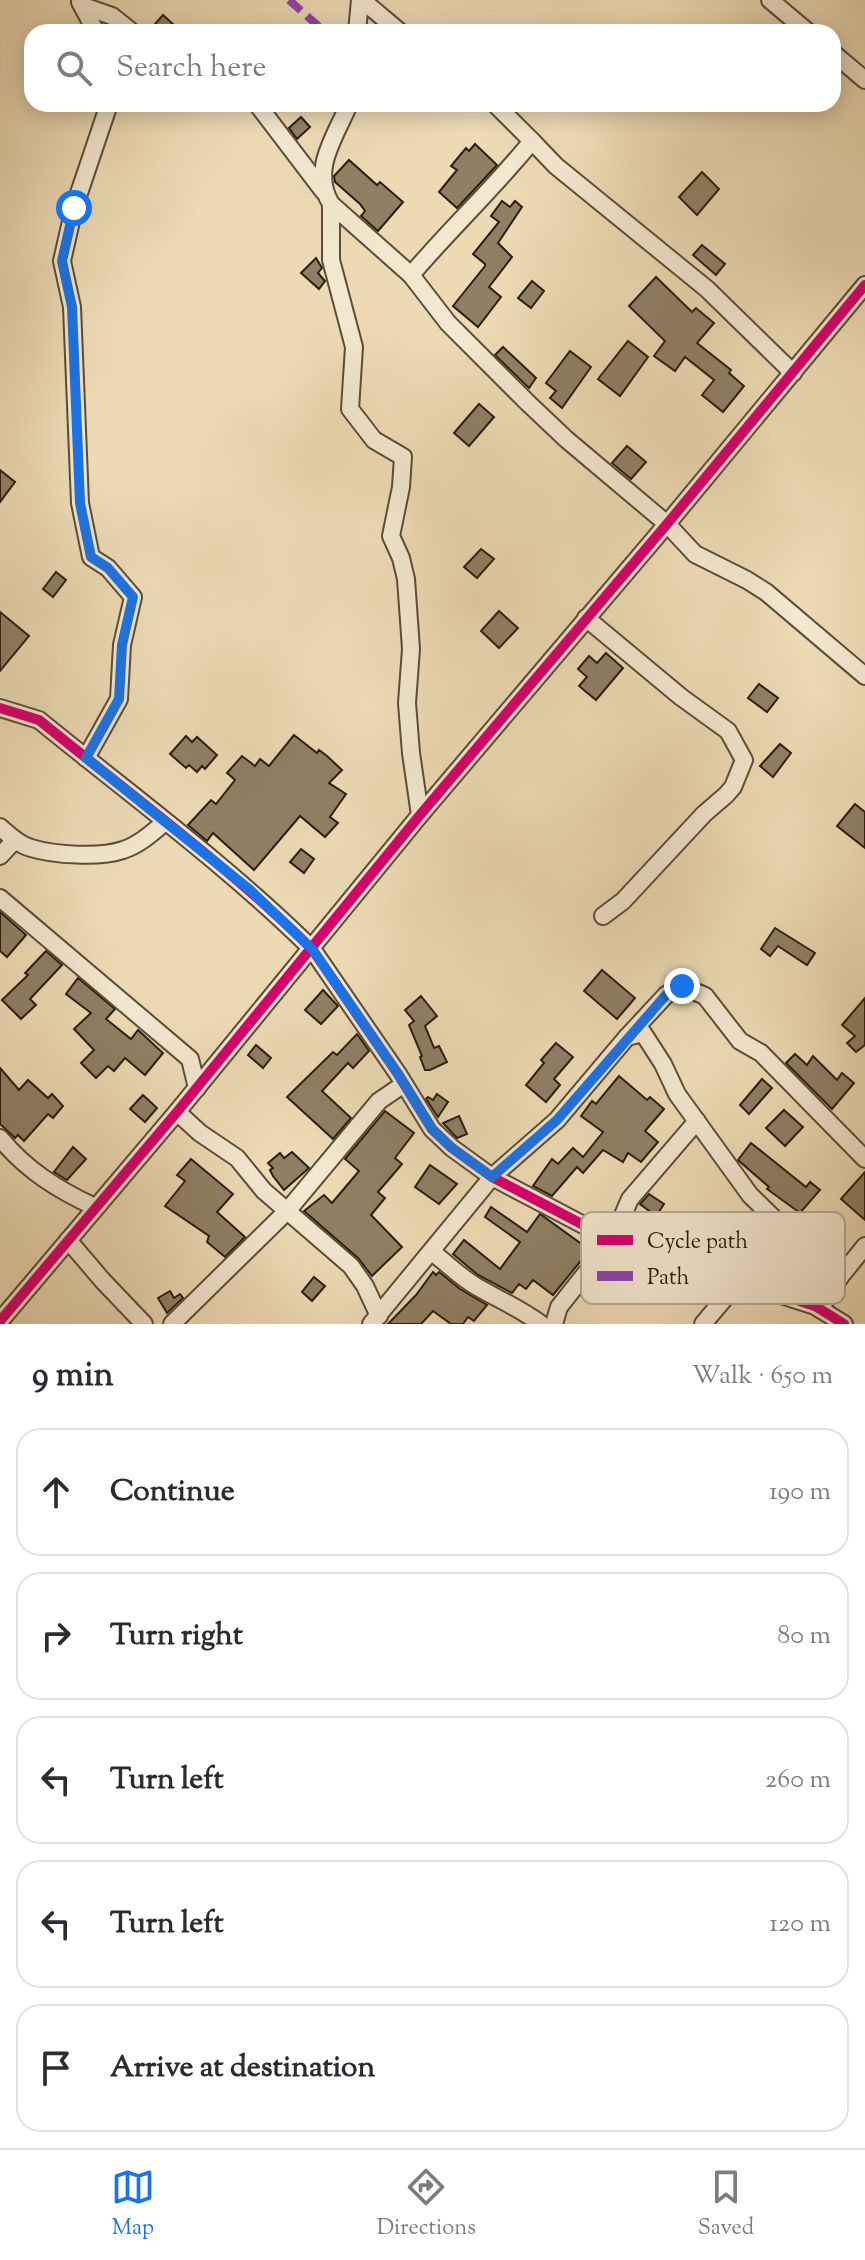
<!DOCTYPE html>
<meta charset="utf-8">
<style>
:root{--surface:#fff;--page:#f2f2f3;--text:#2b2b33;--muted:#7c7c81;--line:#e1e1e2;--accent:#1a73e8}
body{margin:0;font-family:"Sorts Mill Goudy",serif;background:var(--page);color:var(--text)}
.stop{position:absolute;width:24px;height:24px;margin:-18px;border:6px solid #1a73e8;border-radius:50%;background:#fff}
.stop.end{background:#1a73e8;border-color:#fff;box-shadow:0 2px 8px #0008}
.list{margin:0;padding:0;list-style:none}
h2{display:flex;justify-content:space-between;align-items:center;height:104px;margin:0;padding:0 32px;font-size:34px}
h2 small{font-size:26px;font-weight:400;color:var(--muted)}
.list li{display:grid;grid-template-columns:52px 1fr auto;gap:24px;align-items:center;box-sizing:border-box;height:128px;margin:0 16px 16px;padding:0 16px;border:2px solid var(--line);border-radius:24px}
.list b{display:block;font-size:30px;white-space:nowrap}
.list em{font-size:26px;font-style:normal;color:var(--muted)}
.icon{flex:none;width:44px;height:44px;fill:none;stroke:currentColor;stroke-width:2;stroke-linecap:round;stroke-linejoin:round}
.map{position:relative;flex:none;width:865px;height:1324px;overflow:hidden}
.search{position:absolute;background:var(--surface);box-shadow:0 4px 20px #0003;left:24px;right:24px;top:24px;height:88px;display:flex;align-items:center;gap:20px;box-sizing:border-box;padding:0 28px;border-radius:24px;color:var(--muted);font-size:30px}
.sheet{height:824px;background:var(--surface)}
nav{display:flex;justify-content:space-around;align-items:center;box-sizing:border-box;height:112px;border-top:2px solid var(--line);background:var(--surface);font-size:22px;color:var(--muted)}
nav a{display:grid;justify-items:center;gap:4px}
nav .on{color:var(--accent)}
.map>svg:first-child{display:block}
</style>
<div class="map">
<svg width="865" height="1324" viewBox="0 0 865 1324">
<rect width="100%" height="100%" fill="#eddab5"/>
<filter id="stains"><feTurbulence type="fractalNoise" baseFrequency=".0025" numOctaves="4"/><feColorMatrix values="0 0 0 0 .2 0 0 0 0 .09 0 0 0 0 .02 0 0 0 .5 -.17"/></filter>
<radialGradient id="worn" r=".72"><stop offset=".6" stop-color="#630" stop-opacity="0"/><stop offset="1" stop-color="#630" stop-opacity=".3"/></radialGradient>
<g fill="#8f8065" stroke="#291e0f" stroke-width="2">
<path d="M163,15L174,25L167,32H148Z"/>
<path d="M301,117L310,127L297,139L289,128Z"/>
<path d="M475,144L497,165L457,208L439,192L457,170L451,166L466,148L469,151Z"/>
<path d="M349,160L377,185L380,182L403,202L378,231L361,216L365,211L360,204L335,182L334,176Z"/>
<path d="M702,172L719,189L697,215L679,197Z"/>
<path d="M502,201L510,207L515,201L522,207L498,243L512,257L489,287L501,297L478,327L453,306L485,266V264L473,254L499,222L491,216Z"/>
<path d="M702,245L725,264L716,275L693,255Z"/>
<path d="M316,258L322,268L318,273L325,281L319,289L301,273Z"/>
<path d="M656,277L692,312L696,308L714,323L697,343L731,370L729,373L744,386L723,412L702,395L714,380L685,357L675,371L654,356L665,341L629,306Z"/>
<path d="M532,281L544,291L531,308L518,298Z"/>
<path d="M628,341L648,357L620,396L598,379Z"/>
<path d="M503,347L536,378L529,388L495,355Z"/>
<path d="M570,351L591,367L562,408L550,398L556,391L546,383Z"/>
<path d="M479,404L494,417L469,446L454,433Z"/>
<path d="M627,446L646,462L631,479L612,463Z"/>
<path d="M0,470L15,482L0,502Z"/>
<path d="M481,549L494,559L477,578L464,567Z"/>
<path d="M56,572L66,580L53,597L43,589Z"/>
<path d="M499,611L518,628L499,648L481,631Z"/>
<path d="M0,612L29,636L0,671Z"/>
<path d="M606,653L623,668L596,700L579,686L587,677L578,669L589,656L597,663Z"/>
<path d="M759,684L778,698L767,712L748,698Z"/>
<path d="M294,735L317,753L319,750L327,756L342,770L329,783L346,794L330,817L338,823L325,837L300,816L254,870L213,833L207,841L188,825L211,800L216,804L235,780L227,773L242,756L255,766L260,759L269,766Z"/>
<path d="M186,736L192,742L197,737L217,755L205,769L202,766L197,772L189,765L186,768L170,754Z"/>
<path d="M780,744L791,753L773,777L760,766Z"/>
<path d="M855,804L865,812V848L837,826Z"/>
<path d="M301,849L314,859L304,873L290,862Z"/>
<path d="M0,912L26,935L7,957L0,951Z"/>
<path d="M775,928L815,953L807,965L778,946L770,956L761,949Z"/>
<path d="M46,951L62,965L30,999L36,1005L21,1019L2,1000L28,975L25,973Z"/>
<path d="M602,970L635,998L617,1019L584,991Z"/>
<path d="M78,978L115,1009L106,1019L131,1039L138,1030L163,1053L145,1075L125,1058L114,1071L108,1066L96,1078L81,1063L94,1050L74,1029L91,1013L66,994Z"/>
<path d="M323,990L338,1006L321,1024L305,1010Z"/>
<path d="M421,996L437,1016L425,1026L434,1048L439,1046L447,1062L430,1070H425L420,1057L422,1056L409,1025L414,1021L405,1010Z"/>
<path d="M865,998V1045L856,1052L847,1043L855,1036L842,1025Z"/>
<path d="M357,1034L369,1051L353,1068L348,1063L322,1091L351,1118L333,1139L287,1097L333,1052L337,1055Z"/>
<path d="M556,1043L573,1057L554,1079L560,1085L546,1102L526,1085L544,1063L541,1060Z"/>
<path d="M256,1045L271,1058L263,1068L248,1055Z"/>
<path d="M795,1054L807,1065L813,1056L837,1080L842,1073L854,1083L832,1109L786,1063Z"/>
<path d="M0,1068L19,1090L28,1080L48,1098L52,1094L63,1106L53,1118L48,1114L24,1141L18,1135L15,1138L0,1124Z"/>
<path d="M619,1076L647,1100L650,1097L664,1109L645,1131L658,1142L641,1162L628,1153L623,1162L603,1150L583,1173L577,1167L552,1196L533,1186L552,1159L558,1164L573,1148L583,1157L603,1132L581,1116L592,1101L596,1104Z"/>
<path d="M762,1079L772,1088L749,1114L740,1105Z"/>
<path d="M437,1094L448,1102L438,1117L426,1099L428,1097L433,1100Z"/>
<path d="M143,1095L157,1108L145,1122L130,1109Z"/>
<path d="M784,1110L803,1127L785,1146L766,1128Z"/>
<path d="M385,1111L414,1133L395,1158L402,1164L378,1192L385,1198L371,1215L402,1247L372,1276L358,1258L304,1211L324,1195L332,1203L359,1171L345,1159Z"/>
<path d="M459,1116L467,1134L457,1138L443,1123Z"/>
<path d="M751,1143L806,1187L810,1182L820,1190L800,1213L767,1189L769,1187L738,1160Z"/>
<path d="M73,1147L86,1159L67,1180L54,1172Z"/>
<path d="M292,1152L309,1168L284,1190L273,1176L270,1170L273,1168L268,1163L280,1153L284,1158Z"/>
<path d="M191,1159L233,1194L217,1212L245,1237L225,1257L207,1242L209,1236L165,1206L185,1181L177,1175Z"/>
<path d="M430,1165L457,1184L439,1204L415,1187Z"/>
<path d="M865,1172V1220L841,1199Z"/>
<path d="M649,1194L664,1204L656,1216L640,1204Z"/>
<path d="M491,1207L527,1232L540,1214L583,1245L585,1242L592,1247L553,1295L533,1280L526,1289L519,1284L512,1293L478,1275L453,1254L464,1240L500,1269L520,1242L485,1217Z"/>
<path d="M433,1272L436,1275L439,1272L460,1289L487,1305L474,1321L468,1317L463,1324H451L433,1311L421,1324H388L416,1295Z"/>
<path d="M314,1277L325,1286L312,1301L302,1292Z"/>
<path d="M170,1291L174,1298L180,1294L183,1298L167,1313L158,1298Z"/>
</g>
<g fill="none" stroke-linecap="round" stroke-linejoin="round">
<defs>
<g id="minor">
<path d="M362,0L400,32"/>
<path d="M770,0L808,32"/>
<path d="M80,2L96,32"/>
<path d="M83,6L112,16L132,32"/>
<path d="M357,32L360,0"/>
<path d="M833,53L865,80"/>
<path d="M257,104L324,192"/>
<path d="M349,104C336,136 310,169 331,204L411,275L448,323L528,403L566,439L667,524L695,554L747,580L766,592L865,676"/>
<path d="M495,104L532,141"/>
<path d="M331,204V260L354,347L350,409L374,440L403,457L401,487L391,536L401,558L406,579L411,649L407,703L411,753L420,815"/>
<path d="M411,275C450,229 494,188 532,141L556,166L707,289L793,373"/>
<path d="M586,618L681,697L728,731L744,760L733,787L726,795L704,814L623,901L603,916"/>
<path d="M0,708L39,720C131,795 228,866 312,949L398,1074L432,1129L452,1148L492,1177L612,1240L815,1306L844,1324"/>
<path d="M86,758L119,699L122,645L133,597L108,568L91,557L80,503L72,307L62,261L74,208L109,104"/>
<path d="M0,827C9,835 19,845 31,848C54,855 100,858 123,850C139,845 152,833 165,822"/>
<path d="M0,856L15,840"/>
<path d="M0,898L190,1059L197,1088"/>
<path d="M627,1037L666,995L682,986L705,996L740,1041L761,1053L865,1159"/>
<path d="M177,1112L200,1133L237,1158L264,1191L351,1266L365,1286L379,1316"/>
<path d="M0,1138C26,1170 58,1190 95,1207"/>
<path d="M793,1237L840,1277"/>
<path d="M68,1240L103,1281L144,1324"/>
<path d="M432,1252C448,1264 461,1278 479,1288C500,1300 521,1309 541,1324"/>
<path d="M820,1309L840,1277L865,1246"/>
<path d="M0,1321L177,1112L420,815L667,524L865,285"/>
<path d="M172,1324L288,1210L379,1101L404,1084"/>
<path d="M371,1324L492,1177L557,1120L627,1037L643,1033L663,1064L677,1094L750,1195L793,1237L752,1284"/>
<path d="M554,1324L559,1307L612,1240L630,1199L697,1121"/>
<path d="M703,1324L740,1280"/>
</g>
</defs>
<use href="#minor" stroke="#5a4d38" stroke-width="20"/>
<use href="#minor" stroke="#f3e7cf" stroke-width="16"/>
<path stroke="#8e44ad" stroke-width="8" stroke-dasharray="16 8" stroke-linecap="butt" d="M289,0L325,32"/>
<defs>
<g id="cycleway">
<path d="M0,708L39,720C131,795 228,866 312,949L398,1074L432,1129L452,1148L492,1177L612,1240L815,1306L844,1324"/>
<path d="M0,1321L177,1112L420,815L667,524L865,285"/>
</g>
</defs>
<use href="#cycleway" stroke="#f3e7cf" stroke-width="15"/>
<use href="#cycleway" stroke="#d6006c" stroke-width="10"/>
</g>
<g fill="none" stroke-linecap="round" stroke-linejoin="round">
<path stroke="#1a73e8" stroke-width="10" d="M74,208L62,261L72,307L80,503L91,557L108,568L133,597L122,645L119,699L86,758L250,890L312,949L398,1074L432,1129L452,1148L492,1177L557,1120L666,995L682,986"/>
</g>
<rect x="581" y="1212" width="264" height="92" rx="12" fill="#f3e7cf" stroke="#b6ab95" stroke-width="2"/>
<rect x="597" y="1235" width="36" height="10" fill="#d6006c"/>
<rect x="597" y="1271" width="36" height="10" fill="#8e44ad"/>
<g font-size="22" fill="#291e0f">
<text x="647" y="1248">Cycle path</text>
<text x="647" y="1284">Path</text>
</g>
<rect width="100%" height="100%" filter="url(#stains)"/>
<rect width="100%" height="100%" fill="url(#worn)"/>
</svg>
<div class="stop" style="left:74px;top:208px"></div>
<div class="stop end" style="left:682px;top:986px"></div>
<div class="search"><svg class="icon" aria-label="search" viewBox="0 0 24 24"><circle cx="10" cy="10" r="6"/><path d="M15 15l6 6"/></svg>Search here</div>
</div>
<section class="sheet">
<h2>9 min<small>Walk · 650 m</small></h2>
<ul class="list">
<li><svg class="icon" aria-label="ahead" viewBox="0 0 24 24"><path d="M12 20V5M6 11l6-6 6 6"/></svg><div><b>Continue</b></div><em>190 m</em></li>
<li><svg class="icon" aria-label="right" viewBox="0 0 24 24"><path d="M7 20v-9h11M14 6l5 5-5 5"/></svg><div><b>Turn right</b></div><em>80 m</em></li>
<li><svg class="icon" aria-label="left" viewBox="0 0 24 24"><path d="M17 20v-9H6M10 6l-5 5 5 5"/></svg><div><b>Turn left</b></div><em>260 m</em></li>
<li><svg class="icon" aria-label="left" viewBox="0 0 24 24"><path d="M17 20v-9H6M10 6l-5 5 5 5"/></svg><div><b>Turn left</b></div><em>120 m</em></li>
<li><svg class="icon" aria-label="arrive" viewBox="0 0 24 24"><path d="M6 21V4h12l-3 4 3 4H6"/></svg><div><b>Arrive at destination</b></div></li>
</ul>
</section>
<nav>
<a class="on"><svg class="icon" aria-label="map" viewBox="0 0 24 24"><path d="M3 6l6-2 6 2 6-2v14l-6 2-6-2-6 2zM9 4v14M15 6v14"/></svg>Map</a>
<a><svg class="icon" aria-label="directions" viewBox="0 0 24 24"><path d="M12 3l9 9-9 9-9-9zM9 14v-3h6M13 9l2 2-2 2"/></svg>Directions</a>
<a><svg class="icon" aria-label="saved" viewBox="0 0 24 24"><path d="M7 4h10v16l-5-4-5 4z"/></svg>Saved</a>
</nav>
